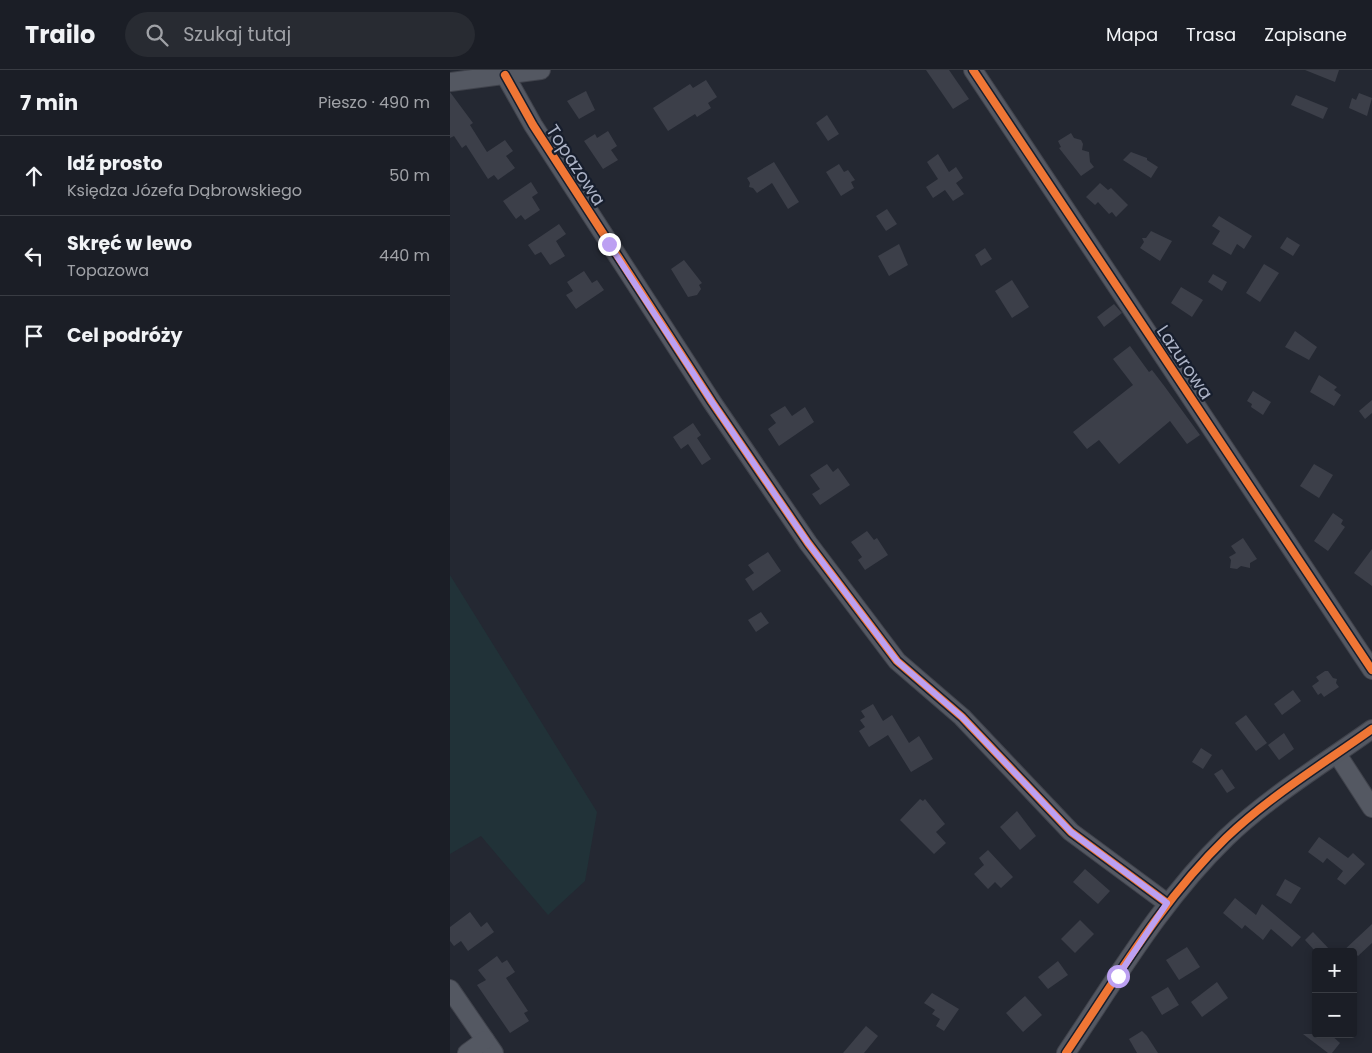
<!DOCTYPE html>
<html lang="pl">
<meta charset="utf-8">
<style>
:root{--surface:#1b1e26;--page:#282b32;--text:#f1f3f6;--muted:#a0a2a7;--line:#393c43}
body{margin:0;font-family:Poppins,sans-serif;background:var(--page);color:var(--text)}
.controls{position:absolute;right:15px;bottom:15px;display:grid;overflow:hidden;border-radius:5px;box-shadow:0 2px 8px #0003}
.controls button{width:45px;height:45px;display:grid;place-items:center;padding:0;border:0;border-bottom:1px solid var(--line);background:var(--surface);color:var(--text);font:25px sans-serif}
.stop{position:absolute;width:15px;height:15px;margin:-11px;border:4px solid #bca0f2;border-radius:50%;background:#fff}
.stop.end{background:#bca0f2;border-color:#fff;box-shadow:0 1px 5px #0008}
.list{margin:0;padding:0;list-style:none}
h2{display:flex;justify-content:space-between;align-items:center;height:65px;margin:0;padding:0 20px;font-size:21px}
h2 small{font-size:16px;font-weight:400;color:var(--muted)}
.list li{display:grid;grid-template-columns:32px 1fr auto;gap:15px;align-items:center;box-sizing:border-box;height:80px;padding:0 20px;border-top:1px solid var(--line)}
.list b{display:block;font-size:19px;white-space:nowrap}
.list p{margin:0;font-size:16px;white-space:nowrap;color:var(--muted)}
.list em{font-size:16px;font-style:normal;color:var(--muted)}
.icon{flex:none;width:28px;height:28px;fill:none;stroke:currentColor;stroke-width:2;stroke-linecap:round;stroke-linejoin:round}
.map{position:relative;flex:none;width:922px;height:983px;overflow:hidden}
header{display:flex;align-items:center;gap:30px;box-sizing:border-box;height:70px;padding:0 25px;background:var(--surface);border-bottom:1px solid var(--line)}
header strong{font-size:24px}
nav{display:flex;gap:28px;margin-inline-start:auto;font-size:18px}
.search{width:350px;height:45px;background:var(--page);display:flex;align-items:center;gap:12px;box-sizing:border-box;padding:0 18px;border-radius:28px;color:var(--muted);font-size:19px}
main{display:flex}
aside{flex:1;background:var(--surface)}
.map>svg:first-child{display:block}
</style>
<header>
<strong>Trailo</strong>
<div class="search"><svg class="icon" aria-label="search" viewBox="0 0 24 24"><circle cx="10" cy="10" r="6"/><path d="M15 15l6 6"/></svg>Szukaj tutaj</div>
<nav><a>Mapa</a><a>Trasa</a><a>Zapisane</a></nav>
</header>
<main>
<aside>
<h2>7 min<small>Pieszo · 490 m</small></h2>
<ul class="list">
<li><svg class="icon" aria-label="ahead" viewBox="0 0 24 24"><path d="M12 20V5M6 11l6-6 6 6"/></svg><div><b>Idź prosto</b><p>Księdza Józefa Dąbrowskiego</p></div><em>50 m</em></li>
<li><svg class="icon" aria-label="left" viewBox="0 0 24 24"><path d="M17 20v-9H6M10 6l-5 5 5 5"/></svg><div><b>Skręć w lewo</b><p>Topazowa</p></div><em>440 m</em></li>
<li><svg class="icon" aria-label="arrive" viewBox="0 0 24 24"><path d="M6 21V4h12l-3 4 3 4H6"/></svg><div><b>Cel podróży</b></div></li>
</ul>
</aside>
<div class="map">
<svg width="922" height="983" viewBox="0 0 922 983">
<rect width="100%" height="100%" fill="#242832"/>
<path fill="#213238" d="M0,505L147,742L135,811L98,845L31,766L0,784Z"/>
<g fill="#3c3f49">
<path d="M476,0H499L519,29L503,39Z"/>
<path d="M855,0H889L885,12Z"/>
<path d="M256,10L267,27L258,33L261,38L247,47L245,44L218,61L203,38L240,14L243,18Z"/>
<path d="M136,21L145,40L129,49L117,31Z"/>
<path d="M0,22L23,53L20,55L37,82L55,70L63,81L56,86L65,98L48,110L44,105L38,109L16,75L12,78L4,66L0,68Z"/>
<path d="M909,23L922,28L917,46L899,38L902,28L906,30Z"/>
<path d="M846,25L878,38L873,49L841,35Z"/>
<path d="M377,45L389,64L378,71L366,53Z"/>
<path d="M158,61L167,76L161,80L168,90L153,99L134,71L145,64L147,68Z"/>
<path d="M621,63L624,68L631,70L633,74L632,80L639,82L640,92L644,97L631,106L609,78L611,77L608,71Z"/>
<path d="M681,82L697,88V90L708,97L701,108L673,90Z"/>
<path d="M488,84L499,102L506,97L513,108L506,113L514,124L503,131L495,120L483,128L476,117L488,109L477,92Z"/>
<path d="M324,92L349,132L338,139L322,113L307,123L303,118L299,117L300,113L297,108Z"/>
<path d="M389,94L394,102L398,100L405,110L401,112L404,118L391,126L376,102Z"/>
<path d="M81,112L88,123L82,127L90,140L75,150L71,145L66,149L53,131Z"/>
<path d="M650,113L658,120L661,118L678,135L666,147L662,142L659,144L648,132L645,135L636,127Z"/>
<path d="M437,139L447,154L436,161L426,146Z"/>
<path d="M769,146L802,166L794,179L787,174L781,185L762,174L770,161L762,156Z"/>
<path d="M109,154L116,164L106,171L115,186L100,195L91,182L85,185L78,175Z"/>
<path d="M701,161L722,171L710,191L690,178L694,172L692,168H696Z"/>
<path d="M837,167L850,175L843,186L830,178Z"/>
<path d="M449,174L458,195L439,206L428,186Z"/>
<path d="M535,178L542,189L531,196L525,185Z"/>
<path d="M234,190L252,213L249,215L251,219L247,225L238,227L221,199Z"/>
<path d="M814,194L829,203L810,232L796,223Z"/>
<path d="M134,201L142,213L147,210L154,220L126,239L116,225L123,221L117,212Z"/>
<path d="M763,204L777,212L772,221L758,212Z"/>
<path d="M562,210L579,237L562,248L545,221Z"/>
<path d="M731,217L753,230L742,247L721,233Z"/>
<path d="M664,234L672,243L654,257L647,247Z"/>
<path d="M845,261L867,277L859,290L835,277Z"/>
<path d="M680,276L699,302L702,300L715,317L750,365L737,374L720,351L669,394L649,370L637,379L623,362L683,315L663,289Z"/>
<path d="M869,305L887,317L884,320L891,325L884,336L860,322Z"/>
<path d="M803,321L821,332L813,345L801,337L802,334L797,331Z"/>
<path d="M922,330V343L915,349L909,341Z"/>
<path d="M335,336L342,346L355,337L364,352L329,376L318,359L326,353L320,345Z"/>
<path d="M243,353L251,365L247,368L261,389L252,395L238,374L231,379L223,367Z"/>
<path d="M377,394L383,402L388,398L400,415L370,435L362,424L370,419L360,405Z"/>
<path d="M864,394L883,405L869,428L850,416Z"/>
<path d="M883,443L893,450L891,454L895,457L878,481L864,471Z"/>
<path d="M417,461L424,470L427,468L438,485L415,500L408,490L412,487L401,472Z"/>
<path d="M793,468L807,489L800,493V498L791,496L787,499L780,498L781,490L779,487L786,483L781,476Z"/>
<path d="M922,479V516L904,503Z"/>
<path d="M318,482L331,501L303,521L295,509L304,503L298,495Z"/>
<path d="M311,542L319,553L306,562L298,550Z"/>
<path d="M875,601H878L883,608L887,609L886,613L889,617L874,627L871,623L868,625L862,616L869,611L866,607Z"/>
<path d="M843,620L851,631L832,645L824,634Z"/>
<path d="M423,634L433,651L442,645L459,673L469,666L483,689L461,702L438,665L419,677L409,661L415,657L410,650L415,647L411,641Z"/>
<path d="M796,645L817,673L806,681L785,653Z"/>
<path d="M834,663L844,679L829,690L818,675Z"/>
<path d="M751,678L762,685L753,699L742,692Z"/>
<path d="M772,699L785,718L777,723L764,704Z"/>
<path d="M470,729L473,731L475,729L495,754L486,762L496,773L484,784L450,750Z"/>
<path d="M567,741L586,766L570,780L550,757Z"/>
<path d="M869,767L898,788L903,783L915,794L895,815L887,809L893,801L877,788L873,793L858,782Z"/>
<path d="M538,780L563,807L551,818L545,812L538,819L524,804L534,795L529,788Z"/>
<path d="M635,799L660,821L648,834L623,812Z"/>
<path d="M835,809L851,818L841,834L826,825Z"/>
<path d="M785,828L806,845L812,834L851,867L842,877L821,859L813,870L795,855L792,859L773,843Z"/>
<path d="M20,842L31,857L37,852L44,862L18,881L11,871L4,876L0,871V857Z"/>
<path d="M630,850L644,864L625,883L611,869Z"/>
<path d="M922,854V873L908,886L904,882H892Z"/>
<path d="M863,862L882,882H866L855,870Z"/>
<path d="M737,877L750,897L729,910L716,890Z"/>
<path d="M47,886L52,893L57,890L65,902L56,908L78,941L74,943L79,951L60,963L27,915L36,910L28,900Z"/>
<path d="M608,891L618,905L598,919L588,907Z"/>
<path d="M767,912L778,928L752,947L741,932Z"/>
<path d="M718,917L729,935L712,945L701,927Z"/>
<path d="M482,923L509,939L494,961L486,956L490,949L482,944L485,940L474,933Z"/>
<path d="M575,926L592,945L573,962L556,943Z"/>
<path d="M416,956L428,966L414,983H393Z"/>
<path d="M692,961L697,966L708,983H687L679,969Z"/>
<path d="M853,964H880L890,973L882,983H878Z"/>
</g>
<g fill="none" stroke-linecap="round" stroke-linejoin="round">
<defs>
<g id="minor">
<path d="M523,0L922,600"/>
<path d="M55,5L83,55L262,332L358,473L447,591L512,647L621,762L717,833"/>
<path d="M0,12L91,0"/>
<path d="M887,684L922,738"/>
<path d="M0,919L44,983"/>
<path d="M17,983L35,970"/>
<path d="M616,983C666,909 712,830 776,768C820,726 873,694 922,659"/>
</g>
</defs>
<use href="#minor" stroke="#40434c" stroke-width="20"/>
<use href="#minor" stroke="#545862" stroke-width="18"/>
<defs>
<g id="cycleway">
<path d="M523,0L922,600"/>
<path d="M55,5L83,55L262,332L358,473L447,591L512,647L621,762L717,833"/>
<path d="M616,983C666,909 712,830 776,768C820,726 873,694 922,659"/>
</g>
</defs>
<use href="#cycleway" stroke="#171e2d" stroke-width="11"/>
<use href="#cycleway" stroke="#f07635" stroke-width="8"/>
</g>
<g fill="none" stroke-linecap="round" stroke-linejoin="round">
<path stroke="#bca0f2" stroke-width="6" d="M159,174L262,332L358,473L447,591L512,647L621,762L717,833L668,906"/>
</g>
<g text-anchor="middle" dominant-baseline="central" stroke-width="4.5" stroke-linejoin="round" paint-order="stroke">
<g font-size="18" fill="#acb3c6" stroke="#171e2d">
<text transform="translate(126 95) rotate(57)">Topazowa</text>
<text transform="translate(735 292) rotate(56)">Lazurowa</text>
</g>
</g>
</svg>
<div class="controls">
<button>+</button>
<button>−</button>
</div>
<div class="stop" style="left:668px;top:906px"></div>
<div class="stop end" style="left:159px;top:174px"></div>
</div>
</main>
